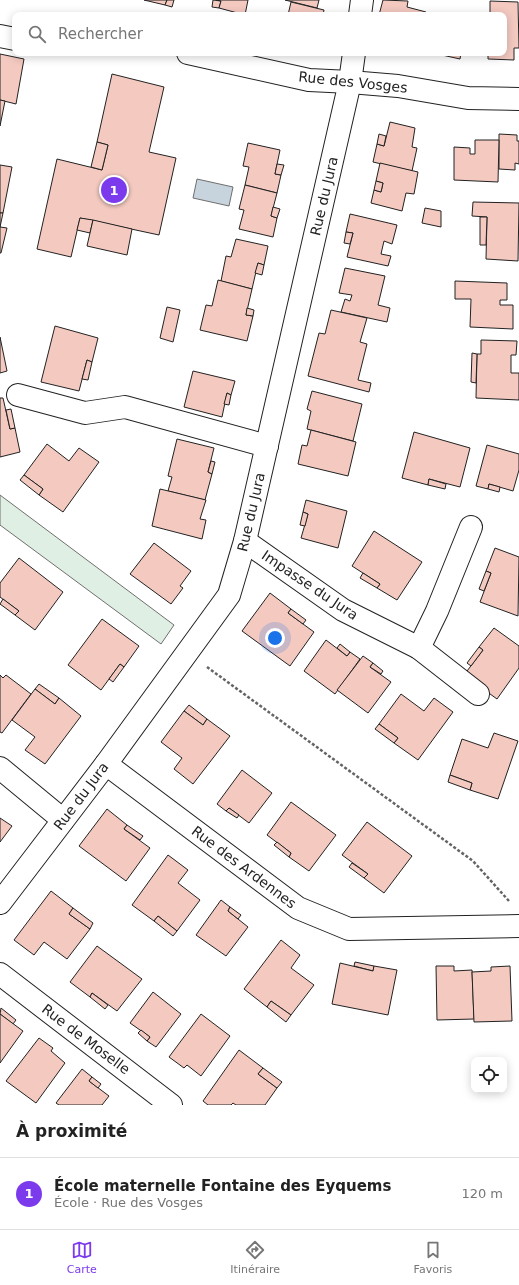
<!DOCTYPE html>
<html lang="fr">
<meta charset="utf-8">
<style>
:root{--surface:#fff;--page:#f2f2f2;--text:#222;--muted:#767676;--line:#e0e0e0;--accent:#7c3aed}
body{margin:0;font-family:"DejaVu Sans",sans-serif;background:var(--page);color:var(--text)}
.controls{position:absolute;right:12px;bottom:12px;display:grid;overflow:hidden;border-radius:8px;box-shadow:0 2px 10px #0003}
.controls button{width:36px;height:36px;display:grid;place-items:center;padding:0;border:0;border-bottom:1px solid var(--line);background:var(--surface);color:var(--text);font:20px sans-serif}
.you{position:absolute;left:275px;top:638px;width:14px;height:14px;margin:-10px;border:3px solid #fff;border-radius:50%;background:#1a73e8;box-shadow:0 0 0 6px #1a73e833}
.badge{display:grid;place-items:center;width:26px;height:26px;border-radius:50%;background:var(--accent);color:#fff;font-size:13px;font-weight:700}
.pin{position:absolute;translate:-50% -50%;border:2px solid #fff;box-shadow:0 1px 4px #0006}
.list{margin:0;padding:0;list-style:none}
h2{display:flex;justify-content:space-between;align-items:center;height:52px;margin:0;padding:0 16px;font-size:17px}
h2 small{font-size:13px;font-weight:400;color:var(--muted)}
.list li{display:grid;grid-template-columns:26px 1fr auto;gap:12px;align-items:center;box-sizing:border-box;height:72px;padding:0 16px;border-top:1px solid var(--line)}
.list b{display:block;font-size:15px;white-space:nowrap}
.list p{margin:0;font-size:13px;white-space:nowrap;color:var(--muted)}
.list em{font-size:13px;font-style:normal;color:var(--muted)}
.icon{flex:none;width:22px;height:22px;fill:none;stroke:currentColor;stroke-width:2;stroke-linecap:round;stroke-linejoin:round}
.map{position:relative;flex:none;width:519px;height:1105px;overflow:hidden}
.search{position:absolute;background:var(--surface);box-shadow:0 2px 10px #0003;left:12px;right:12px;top:12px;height:44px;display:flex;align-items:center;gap:10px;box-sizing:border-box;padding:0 14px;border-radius:8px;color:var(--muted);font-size:15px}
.sheet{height:124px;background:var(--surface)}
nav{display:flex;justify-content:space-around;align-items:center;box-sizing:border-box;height:56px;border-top:1px solid var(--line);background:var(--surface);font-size:11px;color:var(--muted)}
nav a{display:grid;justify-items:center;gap:2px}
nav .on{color:var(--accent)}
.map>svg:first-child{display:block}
</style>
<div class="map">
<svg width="519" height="1105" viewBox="0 0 519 1105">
<rect width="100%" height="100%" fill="#fff"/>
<path fill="#e0efe3" stroke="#6f6f6f" d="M0,495L174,625L161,644L0,525Z"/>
<path fill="#c7d3dd" stroke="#6f6f6f" d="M197,179L233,187L229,206L193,198Z"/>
<g fill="#f3c9c0" stroke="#222">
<path d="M144,0H167L165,5Z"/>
<path d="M167,0H174L172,7L165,5Z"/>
<path d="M213,0L221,1L219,8L212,7Z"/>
<path d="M216,0H248L245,15L219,8L221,1Z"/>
<path d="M285,0H319L317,8Z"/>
<path d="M383,0L408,1L407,7L426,12L425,15H379Z"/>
<path d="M490,1L518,2L519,48H514V60L488,59V53H504V15H490Z"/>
<path d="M291,2L324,10L323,15H288Z"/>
<path d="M442,53H461L460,59L442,55Z"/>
<path d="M0,54L24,59L16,104L0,100Z"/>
<path d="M112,74L164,87L149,152L176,158L159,235L80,218L71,257L37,249L57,159L102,170L108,145L97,142Z"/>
<path d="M0,100L5,101L0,126Z"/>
<path d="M390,122L415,128L412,147L417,148L412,171L373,162L377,144L384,146Z"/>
<path d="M379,134L386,136L384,146L377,144Z"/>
<path d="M499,134L517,135V141H519V164L515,163V170L499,169Z"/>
<path d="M475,140H499L498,182L454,180V147L470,148V154H475Z"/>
<path d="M97,142L108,145L102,170L91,167Z"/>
<path d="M248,143L280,150L275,174L281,175L277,193L245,185L249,167L243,166Z"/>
<path d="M380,163L418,172L414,194L406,193L402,211L371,203L374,190L381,192L383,183L376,181Z"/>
<path d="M277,164L284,165L281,175L275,174Z"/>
<path d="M0,165L12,167L3,213H0Z"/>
<path d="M376,181L383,183L381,192L374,190Z"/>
<path d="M245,185L277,193L271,216L277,218L273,237L239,229L244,210L239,209Z"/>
<path d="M473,202L519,203L518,261L486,259L487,217L472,216Z"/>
<path d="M273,207L280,209L277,218L271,216Z"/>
<path d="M425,208L441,211V227L422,223Z"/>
<path d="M0,213H3L0,227L7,228L1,253H0Z"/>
<path d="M350,214L397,225L392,244L384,241L381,254L391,256L388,266L347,257L353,233L346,232Z"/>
<path d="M480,217H487L486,245H480Z"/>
<path d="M80,218L93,220L90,233L77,230Z"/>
<path d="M93,220L132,229L127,255L87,246Z"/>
<path d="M346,232L353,233L350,244L344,243Z"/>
<path d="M236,239L268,246L264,265L258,263L252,289L221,281L226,256L231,257Z"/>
<path d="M258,263L264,265L262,275L255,273Z"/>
<path d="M345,268L385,276L378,305L390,308L387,322L341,312L345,299L350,301L352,295L339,293Z"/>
<path d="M218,280L252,289L246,315L253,316L247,341L200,330L206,305L212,306Z"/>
<path d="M455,281L507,283V300H500V305H513V329L470,327L471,299H455Z"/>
<path d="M167,307L180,310L173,342L160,338Z"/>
<path d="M247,308L254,310L253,316L246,315Z"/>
<path d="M331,310L367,318L360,342L367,344L358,380L371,383L369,392L308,376L319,333L325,334Z"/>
<path d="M55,326L98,338L92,362L87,360L79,391L41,382Z"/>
<path d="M0,337L7,371L0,373Z"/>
<path d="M481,340L517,341L516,355H511V373H519V400L476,398L477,354H481Z"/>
<path d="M472,353L477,354L476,383L471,382Z"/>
<path d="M87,360L92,362L88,380L82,379Z"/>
<path d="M193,371L235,381L231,395L227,393L222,417L184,407Z"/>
<path d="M312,391L362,404L353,441L307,429L311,411L307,409Z"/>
<path d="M227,393L231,395L229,405L224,404Z"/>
<path d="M0,398H3L10,429L15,428L20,452L0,457Z"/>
<path d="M11,409L15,428L10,429L6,410Z"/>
<path d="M311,430L356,442L348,476L298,464L302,445L307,446Z"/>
<path d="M414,432L470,448L460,487L429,479L428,485L402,478Z"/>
<path d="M177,439L214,448L208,472L212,474L205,500L168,491L172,477L168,476Z"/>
<path d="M47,444L69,461L79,448L99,462L63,512L39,495L43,489L24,475Z"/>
<path d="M487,445L519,454V470L513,491L489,484L488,489L476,486Z"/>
<path d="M211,461L215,462L212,474L208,472Z"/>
<path d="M24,475L43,489L39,495L20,480Z"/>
<path d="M429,479L446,484L445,489L428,485Z"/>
<path d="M489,484L500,487L499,492L488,489Z"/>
<path d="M160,489L206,500L200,519L206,520L202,539L152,526Z"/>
<path d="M306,500L347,511L338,548L301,538L308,514L303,512Z"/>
<path d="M303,512L308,514L305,526L300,525Z"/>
<path d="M374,531L422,562L397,600L377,588L380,584L352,566Z"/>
<path d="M154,543L191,571L180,586L183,588L171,604L130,574Z"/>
<path d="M495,548L519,557L518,616L480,602L491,573L486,571Z"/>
<path d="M19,558L63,592L35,630L15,615L19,611L0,597V583Z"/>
<path d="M486,571L491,573L484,591L479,589Z"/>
<path d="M363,573L380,584L377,588L360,578Z"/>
<path d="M270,593L291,609L288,613L314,632L290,666L242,631Z"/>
<path d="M3,599L19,611L15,615L0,604Z"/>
<path d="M291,609L306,620L303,624L288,613Z"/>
<path d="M102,619L139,646L124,667L120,664L101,690L68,665Z"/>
<path d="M494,628L519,646V668L497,699L464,675L483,650L479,647Z"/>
<path d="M326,640L347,656L350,652L360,659L335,694L304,671Z"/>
<path d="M340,644L350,652L347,656L337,648Z"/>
<path d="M479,647L483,650L471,666L467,663Z"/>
<path d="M363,656L373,663L370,667L391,682L368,713L337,690Z"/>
<path d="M373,663L383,671L381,674L370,667Z"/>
<path d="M120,664L124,667L113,682L109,679Z"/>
<path d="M0,675L3,678L6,675L31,694L2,733L0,732Z"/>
<path d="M39,684L59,698L55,704L35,689Z"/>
<path d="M35,689L55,704L59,698L81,716L45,764L25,750L35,737L12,720Z"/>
<path d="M401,694L424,711L434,698L453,712L418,760L394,743L398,738L379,724Z"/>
<path d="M189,705L207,719L203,725L184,711Z"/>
<path d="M184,711L203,725L207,719L230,736L193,784L174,769L182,758L161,742Z"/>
<path d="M379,724L398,738L394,743L375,729Z"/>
<path d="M494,733L518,741L498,799L470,790L472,783L450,775L462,739L488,748Z"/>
<path d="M242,770L272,793L249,823L229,808L226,811L217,804Z"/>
<path d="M450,775L472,783L470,790L448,782Z"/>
<path d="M291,802L336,835L309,871L289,857L291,853L267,835Z"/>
<path d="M229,808L239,815L237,818L226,811Z"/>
<path d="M107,809L127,825L124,829L150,848L126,881L79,846Z"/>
<path d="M0,818L12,826L0,842Z"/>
<path d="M367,822L412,856L384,893L364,878L368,874L342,855Z"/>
<path d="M127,825L143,836L140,840L124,829Z"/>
<path d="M277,842L291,853L289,857L274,845Z"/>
<path d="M168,855L188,870L178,883L200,900L177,931L158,916L154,921L132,905Z"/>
<path d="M352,863L368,874L364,878L349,867Z"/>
<path d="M51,891L73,908L69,914L90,929L67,959L44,942L34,955L14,940Z"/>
<path d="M221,900L230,907L228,911L248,927L226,956L196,935Z"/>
<path d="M230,907L241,915L238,919L228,911Z"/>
<path d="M73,908L93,923L90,929L69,914Z"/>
<path d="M158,916L177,931L173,936L154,921Z"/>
<path d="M281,940L300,955L291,968L314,985L291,1015L271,1001L267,1007L244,989Z"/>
<path d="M97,946L142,979L117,1011L92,993L90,997L70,982Z"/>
<path d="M355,962L374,966L373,971L354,966Z"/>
<path d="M340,963L373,971L374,966L397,970L388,1015L332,1004Z"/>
<path d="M436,966H454V971L472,970L474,1019L437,1020Z"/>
<path d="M510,966L512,1021L474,1022L472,972L491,971V967Z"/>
<path d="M153,992L181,1014L156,1047L147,1041L150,1037L130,1023Z"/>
<path d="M92,993L108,1005L105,1009L90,997Z"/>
<path d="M271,1001L291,1015L286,1022L267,1007Z"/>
<path d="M1,1008L16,1020L13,1024L0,1014Z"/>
<path d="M0,1014L23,1031L0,1063Z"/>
<path d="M201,1014L230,1036L201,1076L187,1065L184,1068L169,1057Z"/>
<path d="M141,1030L150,1037L147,1041L138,1033Z"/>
<path d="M39,1038L53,1048L51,1051L65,1063L36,1103L6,1081Z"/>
<path d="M239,1050L263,1068L258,1074L277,1088L265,1105H236L233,1103L231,1105H208L203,1101Z"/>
<path d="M263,1068L282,1082L277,1088L258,1074Z"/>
<path d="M82,1069L92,1077L89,1081L109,1096L102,1105H59L56,1103Z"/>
<path d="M92,1077L101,1084L98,1088L89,1081Z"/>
</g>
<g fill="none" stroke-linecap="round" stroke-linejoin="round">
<defs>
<g id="street">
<path d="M360,15L362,0"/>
<path d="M0,36L15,39"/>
<path d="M188,53L309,80L350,82L398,86L468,98L519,99"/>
<path d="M18,395L85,413L125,407L267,446"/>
<path d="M245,541L343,610L419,648L478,694"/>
<path d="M419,648L437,611L471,527"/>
<path d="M106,764L298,908L349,929L519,926"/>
<path d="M0,768L63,820"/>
<path d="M0,903L106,764L229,595L245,541L350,82L354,53"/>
<path d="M0,974L171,1105"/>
</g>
</defs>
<use href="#street" stroke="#222" stroke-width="24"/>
<path stroke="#646464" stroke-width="2.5" stroke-dasharray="3 2" stroke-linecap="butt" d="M207,667L473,861L509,901"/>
<use href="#street" stroke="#fff" stroke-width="22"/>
</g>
<g text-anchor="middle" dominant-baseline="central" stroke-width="3" stroke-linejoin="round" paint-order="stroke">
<g font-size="14" fill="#222" stroke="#fff">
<text transform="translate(353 82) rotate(6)">Rue des Vosges</text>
<text transform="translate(324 196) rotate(-77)">Rue du Jura</text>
<text transform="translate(251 512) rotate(-77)">Rue du Jura</text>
<text transform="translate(310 585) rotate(34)">Impasse du Jura</text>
<text transform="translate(81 796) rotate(-53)">Rue du Jura</text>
<text transform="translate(244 867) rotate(37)">Rue des Ardennes</text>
<text transform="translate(86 1039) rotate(37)">Rue de Moselle</text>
</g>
</g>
</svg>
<div class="controls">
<button><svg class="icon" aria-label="locate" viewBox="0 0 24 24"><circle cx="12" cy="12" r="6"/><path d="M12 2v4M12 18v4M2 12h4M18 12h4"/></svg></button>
</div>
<div class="you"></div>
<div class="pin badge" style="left:114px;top:190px">1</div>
<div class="search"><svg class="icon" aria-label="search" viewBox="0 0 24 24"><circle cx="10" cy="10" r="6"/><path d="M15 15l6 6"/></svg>Rechercher</div>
</div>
<section class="sheet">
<h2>À proximité<small></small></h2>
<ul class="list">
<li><span class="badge">1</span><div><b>École maternelle Fontaine des Eyquems</b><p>École · Rue des Vosges</p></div><em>120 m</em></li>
</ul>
</section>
<nav>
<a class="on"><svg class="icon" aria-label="map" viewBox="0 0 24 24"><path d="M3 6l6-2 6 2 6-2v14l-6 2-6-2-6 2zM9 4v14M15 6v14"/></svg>Carte</a>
<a><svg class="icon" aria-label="directions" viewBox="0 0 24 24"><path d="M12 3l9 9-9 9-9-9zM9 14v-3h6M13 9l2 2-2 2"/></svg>Itinéraire</a>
<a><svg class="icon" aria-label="saved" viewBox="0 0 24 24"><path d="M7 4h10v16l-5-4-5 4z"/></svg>Favoris</a>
</nav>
